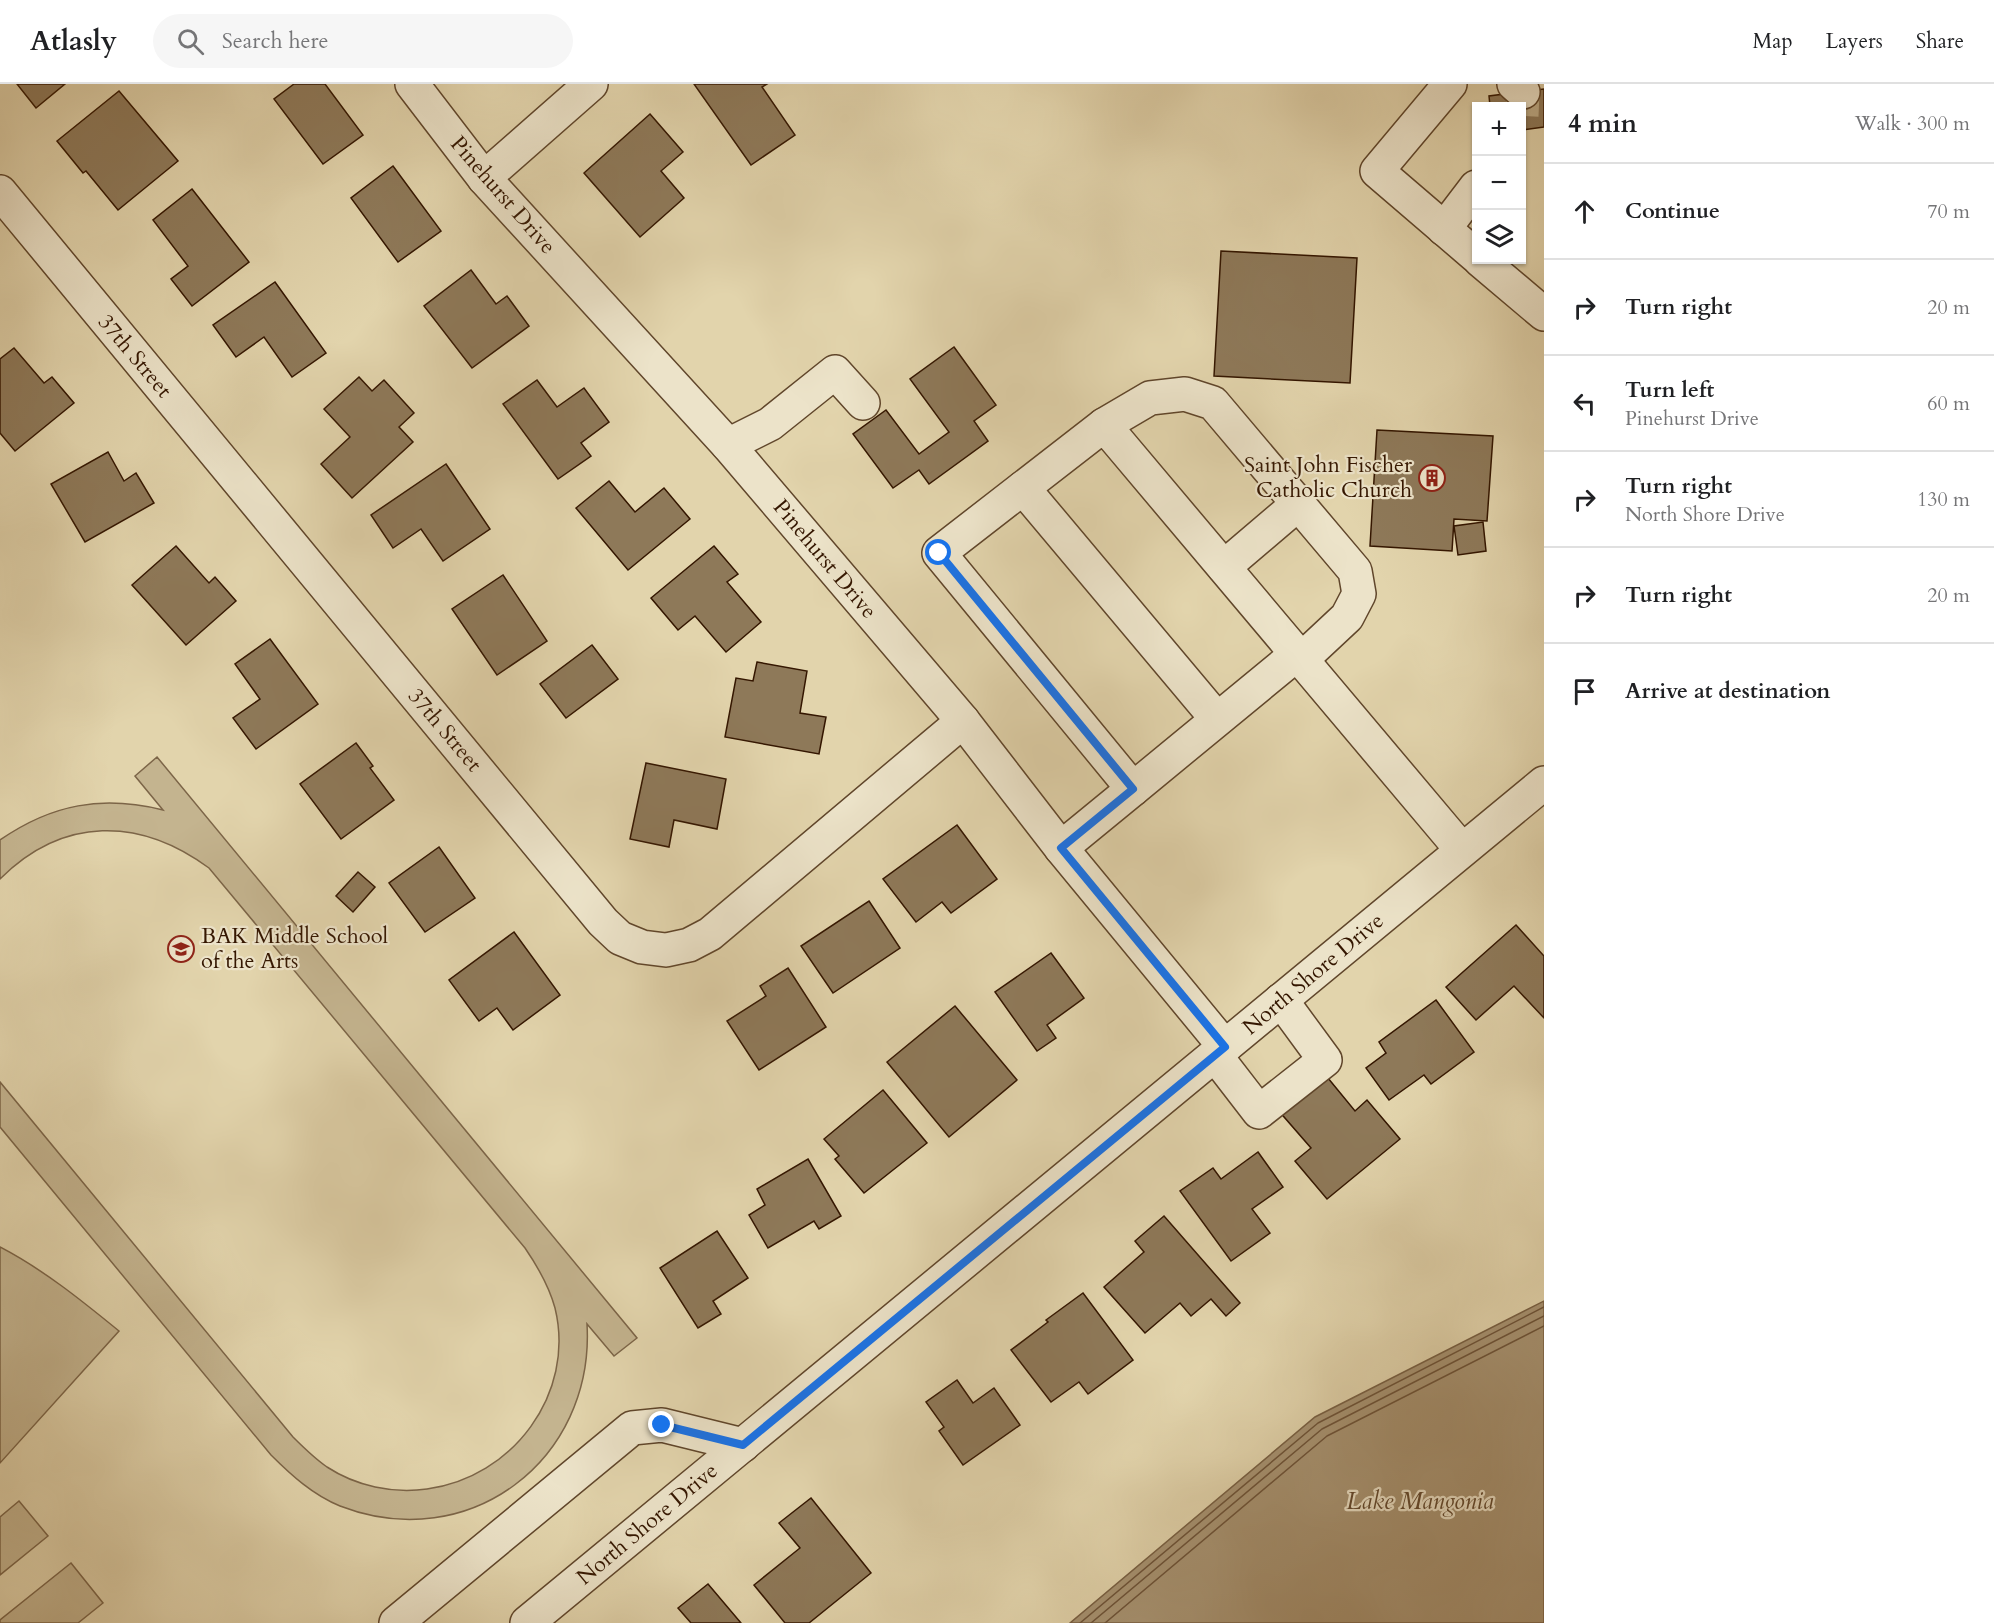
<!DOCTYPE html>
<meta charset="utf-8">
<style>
:root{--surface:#fff;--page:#f6f6f6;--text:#202124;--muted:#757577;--line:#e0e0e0}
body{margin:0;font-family:Cardo,serif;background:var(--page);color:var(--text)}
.controls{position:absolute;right:18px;top:18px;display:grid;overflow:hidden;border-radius:0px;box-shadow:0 2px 4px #0004}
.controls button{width:54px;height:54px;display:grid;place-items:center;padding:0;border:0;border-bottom:2px solid var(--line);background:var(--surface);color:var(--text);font:30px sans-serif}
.stop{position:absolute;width:18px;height:18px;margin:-14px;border:4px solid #1a73e8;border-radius:50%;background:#fff}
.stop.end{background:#1a73e8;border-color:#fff;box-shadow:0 2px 6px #0008}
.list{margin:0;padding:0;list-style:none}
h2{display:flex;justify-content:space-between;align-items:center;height:78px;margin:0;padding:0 24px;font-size:26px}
h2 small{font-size:20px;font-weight:400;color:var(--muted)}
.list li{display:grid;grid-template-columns:39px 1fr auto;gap:18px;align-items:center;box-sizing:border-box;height:96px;padding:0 24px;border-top:2px solid var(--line)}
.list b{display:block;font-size:22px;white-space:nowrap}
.list p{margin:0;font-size:20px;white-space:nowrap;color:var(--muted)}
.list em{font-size:20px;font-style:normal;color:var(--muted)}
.icon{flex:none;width:33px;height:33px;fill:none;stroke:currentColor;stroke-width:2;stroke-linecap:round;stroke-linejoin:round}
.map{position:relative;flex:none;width:1544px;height:1539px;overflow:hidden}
header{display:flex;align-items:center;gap:36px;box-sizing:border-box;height:84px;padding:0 30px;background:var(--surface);border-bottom:2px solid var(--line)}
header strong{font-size:28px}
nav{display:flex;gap:33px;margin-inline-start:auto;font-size:21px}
.search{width:420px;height:54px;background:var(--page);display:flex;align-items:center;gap:15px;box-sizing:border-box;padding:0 21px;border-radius:33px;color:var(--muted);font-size:22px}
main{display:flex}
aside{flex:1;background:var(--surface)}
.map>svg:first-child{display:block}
</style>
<header>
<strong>Atlasly</strong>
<div class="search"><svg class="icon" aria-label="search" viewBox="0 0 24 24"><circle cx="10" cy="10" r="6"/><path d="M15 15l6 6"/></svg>Search here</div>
<nav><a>Map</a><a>Layers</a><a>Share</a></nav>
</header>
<main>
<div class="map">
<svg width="1544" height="1539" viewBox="0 0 1544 1539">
<rect width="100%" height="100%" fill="#e2d4ac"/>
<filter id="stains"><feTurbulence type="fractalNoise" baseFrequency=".00333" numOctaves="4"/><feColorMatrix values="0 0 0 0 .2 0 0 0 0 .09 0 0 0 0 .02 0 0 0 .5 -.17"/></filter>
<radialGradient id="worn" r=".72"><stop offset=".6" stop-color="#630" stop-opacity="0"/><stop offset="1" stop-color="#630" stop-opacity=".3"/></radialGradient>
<g fill="#c4b48f" stroke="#7c6548" stroke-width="1.5">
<path d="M157,673L637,1254L614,1272L587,1240C595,1376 469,1472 340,1422C313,1411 291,1391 271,1371L0,1043V998L293,1353C304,1364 314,1374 327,1383C356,1402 393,1410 427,1405C512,1394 576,1310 555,1224C549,1202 538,1183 525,1164L209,784C140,733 63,732 0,795V756C52,720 102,711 163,726L135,692Z"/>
<path d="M0,1163C44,1186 81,1216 119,1247L0,1379Z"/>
<path d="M19,1417L48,1452L0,1491V1433Z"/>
<path d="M71,1479L103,1519L78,1539H0V1536Z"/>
</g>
<path fill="#a79372" stroke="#796144" stroke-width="1.5" d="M1544,1217V1539H1070L1315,1333Z"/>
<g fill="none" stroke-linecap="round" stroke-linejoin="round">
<g stroke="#6e5439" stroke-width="1.5">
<path d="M1080,1539L1318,1339L1544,1223"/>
<path d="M1091,1539L1322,1345L1544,1232"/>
<path d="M1105,1539L1327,1352L1544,1242"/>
</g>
</g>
<g fill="#8e7959" stroke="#341600" stroke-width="1.5">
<path d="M17,0H65L36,24Z"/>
<path d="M294,0H325L363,51L323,80L274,15Z"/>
<path d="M694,0H767L762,3L795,51L751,81Z"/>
<path d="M1544,5V43L1522,46V22H1490L1489,12Z"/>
<path d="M119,7L178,77L118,126L86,87L83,89L57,57Z"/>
<path d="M650,30L683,68L661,87L684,114L640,153L584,89Z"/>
<path d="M393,82L441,147L398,178L351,114Z"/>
<path d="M192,105L249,178L192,222L171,195L188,182L153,136Z"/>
<path d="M1221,167L1357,174L1350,299L1214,292Z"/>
<path d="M471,186L496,220L507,212L529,242L472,284L424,222Z"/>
<path d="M275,198L326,269L292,293L264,253L236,273L213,241Z"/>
<path d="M954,263L996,321L974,337L988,357L929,400L919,386L893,404L853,350L886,326L919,370L949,348L910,295Z"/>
<path d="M14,264L44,299L52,293L74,319L15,367L0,349V275Z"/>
<path d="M359,293L372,307L384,296L414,329L399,343L413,358L352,414L321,380L350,353L324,325Z"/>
<path d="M537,296L557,323L584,304L609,338L581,359L591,372L558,395L503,320Z"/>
<path d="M1377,346L1493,352L1487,437L1454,435L1452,467L1370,462Z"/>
<path d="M108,368L124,397L136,389L154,419L85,458L51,400Z"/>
<path d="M446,380L490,445L443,477L421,445L393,464L371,431Z"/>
<path d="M609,397L635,428L664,404L690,435L628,486L576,424Z"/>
<path d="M1483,438L1486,467L1458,471L1454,442Z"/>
<path d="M176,462L209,499L215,493L236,517L186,561L132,501Z"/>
<path d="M714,462L738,490L727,498L761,538L726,568L695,532L678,546L651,514Z"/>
<path d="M503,491L547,557L497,591L452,525Z"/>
<path d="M270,555L318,620L256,665L233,634L260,615L235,580Z"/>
<path d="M592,561L618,595L566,634L540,600Z"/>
<path d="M757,578L807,587L800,629L826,633L819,670L725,653L736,594L753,597Z"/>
<path d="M356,659L373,682L370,684L394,716L341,755L300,700Z"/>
<path d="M646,679L726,695L717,745L674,736L669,763L630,755Z"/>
<path d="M957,741L997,795L951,829L942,818L916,838L883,795Z"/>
<path d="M439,763L475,814L425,848L389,799Z"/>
<path d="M358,788L375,803L353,828L336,812Z"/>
<path d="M869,817L900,864L833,909L801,862Z"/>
<path d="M1516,841L1544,872V934L1514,902L1476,936L1446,903Z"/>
<path d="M514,848L560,911L513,946L497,924L479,937L449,896Z"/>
<path d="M1051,869L1084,914L1047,941L1056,954L1037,967L995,908Z"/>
<path d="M788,884L826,943L759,986L727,937L766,912L760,902Z"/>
<path d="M1436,916L1474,968L1431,1000L1424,991L1389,1016L1366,984L1386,969L1379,958Z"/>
<path d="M955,922L1017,996L949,1053L887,978Z"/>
<path d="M1323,988L1355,1027L1367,1016L1400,1055L1327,1115L1295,1077L1311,1064L1278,1026Z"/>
<path d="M883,1006L927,1059L864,1109L835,1075L839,1072L824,1055Z"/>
<path d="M1258,1068L1283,1103L1252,1125L1270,1149L1231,1177L1180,1107L1213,1084L1221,1095Z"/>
<path d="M808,1075L841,1132L819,1145L814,1137L768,1164L749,1131L765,1121L757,1105Z"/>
<path d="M1164,1132L1240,1219L1226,1232L1211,1215L1191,1232L1180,1219L1145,1249L1104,1203L1144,1168L1135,1157Z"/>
<path d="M717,1147L748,1194L713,1217L721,1230L698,1244L660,1184Z"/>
<path d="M1083,1209L1133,1276L1088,1310L1079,1298L1051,1318L1011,1266L1048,1238L1046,1236Z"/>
<path d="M957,1296L973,1319L994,1304L1020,1341L963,1381L939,1347L944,1343L926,1318Z"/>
<path d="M811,1414L871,1489L809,1539H785L754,1501L800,1464L779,1439Z"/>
<path d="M708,1500L741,1539H691L678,1524Z"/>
</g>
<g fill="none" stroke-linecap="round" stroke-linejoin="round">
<path stroke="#bfae8a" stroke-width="33" stroke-dasharray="33 16" stroke-linecap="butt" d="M1522,32L1523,8"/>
<defs>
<g id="minor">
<path d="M412,0L484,94L728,361L963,637L1061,764L1225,963"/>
<path d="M1450,0L1377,87L1476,172"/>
<path d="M1514,0L1523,8"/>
<path d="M484,94L591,0"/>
<path d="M0,108L603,838L620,854L642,863L666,866L689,861L710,850L963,637"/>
<path d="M1444,145L1476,103"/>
<path d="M1480,176L1544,230"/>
<path d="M1104,341L1150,314L1185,310L1213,319L1355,487L1359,510L1347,533L1301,576"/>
<path d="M728,361L770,340L835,288L863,319"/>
<path d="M1023,404L1217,635"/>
<path d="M1224,483L1298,420"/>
<path d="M1133,705L1297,570"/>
<path d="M1061,764L1133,705L939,469L1104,341L1462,766"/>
<path d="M1215,971L1259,1028L1325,976L1281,916"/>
<path d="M396,1539L632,1344L662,1341L743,1361"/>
<path d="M527,1539L1544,699"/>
</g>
</defs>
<use href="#minor" stroke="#60462b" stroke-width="36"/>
<use href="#minor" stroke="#ece3c9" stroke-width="33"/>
</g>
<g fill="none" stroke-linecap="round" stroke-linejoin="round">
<path stroke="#1a73e8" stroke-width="8" d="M662,1341L743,1361L1225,963L1061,764L1133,705L939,469"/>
</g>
<defs>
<symbol id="building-ring" viewBox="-11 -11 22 22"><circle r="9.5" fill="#ece3c9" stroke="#8f2418" stroke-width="1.5"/><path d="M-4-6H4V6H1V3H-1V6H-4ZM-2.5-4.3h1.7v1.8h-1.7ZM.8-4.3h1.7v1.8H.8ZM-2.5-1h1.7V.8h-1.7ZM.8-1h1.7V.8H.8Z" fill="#8f2418"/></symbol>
<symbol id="school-ring" viewBox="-11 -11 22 22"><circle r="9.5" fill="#ece3c9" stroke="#8f2418" stroke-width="1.5"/><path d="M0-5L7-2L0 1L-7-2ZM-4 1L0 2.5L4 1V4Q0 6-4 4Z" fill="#8f2418"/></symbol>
</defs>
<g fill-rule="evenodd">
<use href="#building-ring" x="1417" y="379" width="30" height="30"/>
<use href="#school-ring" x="166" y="850" width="30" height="30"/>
</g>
<g text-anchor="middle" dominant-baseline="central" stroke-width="4.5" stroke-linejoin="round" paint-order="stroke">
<g font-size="22" fill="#341600" stroke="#ece3c9">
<text transform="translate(503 111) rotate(49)">Pinehurst Drive</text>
<text transform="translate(135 272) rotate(50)">37th Street</text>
<text transform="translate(825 475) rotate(50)">Pinehurst Drive</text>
<text transform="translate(445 646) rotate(50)">37th Street</text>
<text transform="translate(1313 890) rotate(-40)">North Shore Drive</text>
<text transform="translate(647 1440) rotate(-40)">North Shore Drive</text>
</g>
<g font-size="22" fill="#341600" stroke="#ece3c9" text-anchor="end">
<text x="1412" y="381">Saint John Fischer<tspan x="1412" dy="25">Catholic Church</tspan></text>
<text x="201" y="852" text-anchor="start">BAK Middle School<tspan x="201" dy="25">of the Arts</tspan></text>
</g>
<g font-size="24" font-style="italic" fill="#62482e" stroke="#ece3c9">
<text x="1420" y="1417">Lake Mangonia</text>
</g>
</g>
<rect width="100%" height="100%" filter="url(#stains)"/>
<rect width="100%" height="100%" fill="url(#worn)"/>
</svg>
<div class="controls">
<button>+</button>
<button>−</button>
<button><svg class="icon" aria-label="layers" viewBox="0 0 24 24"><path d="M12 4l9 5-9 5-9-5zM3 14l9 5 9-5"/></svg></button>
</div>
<div class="stop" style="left:939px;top:469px"></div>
<div class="stop end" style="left:662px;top:1341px"></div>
</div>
<aside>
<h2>4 min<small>Walk · 300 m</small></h2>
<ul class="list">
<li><svg class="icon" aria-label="ahead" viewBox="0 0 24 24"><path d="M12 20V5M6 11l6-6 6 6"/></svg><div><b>Continue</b></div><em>70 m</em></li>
<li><svg class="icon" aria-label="right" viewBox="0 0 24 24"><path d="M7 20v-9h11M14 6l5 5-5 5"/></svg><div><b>Turn right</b></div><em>20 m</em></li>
<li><svg class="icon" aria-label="left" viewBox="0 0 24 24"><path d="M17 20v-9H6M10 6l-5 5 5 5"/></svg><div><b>Turn left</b><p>Pinehurst Drive</p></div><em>60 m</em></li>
<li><svg class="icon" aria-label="right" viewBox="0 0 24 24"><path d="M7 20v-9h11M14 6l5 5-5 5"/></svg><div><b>Turn right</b><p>North Shore Drive</p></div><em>130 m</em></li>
<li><svg class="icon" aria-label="right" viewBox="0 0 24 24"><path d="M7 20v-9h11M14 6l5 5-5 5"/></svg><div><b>Turn right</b></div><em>20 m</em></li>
<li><svg class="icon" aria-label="arrive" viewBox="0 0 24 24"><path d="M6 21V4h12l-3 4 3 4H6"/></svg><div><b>Arrive at destination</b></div></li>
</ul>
</aside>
</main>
